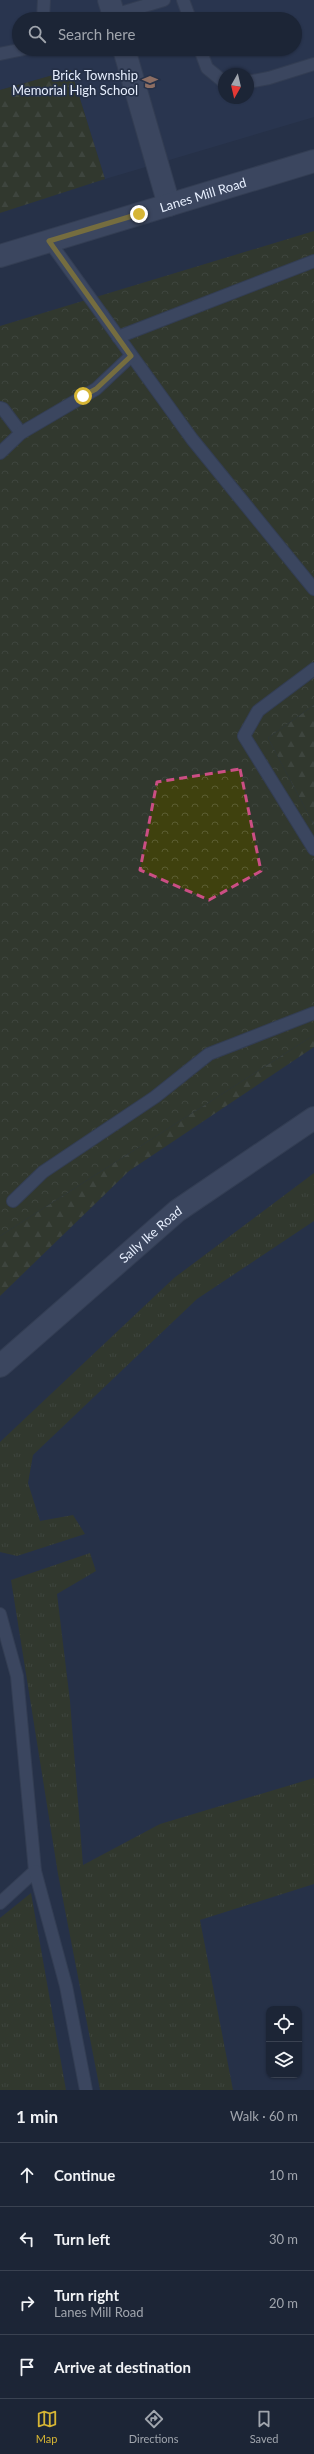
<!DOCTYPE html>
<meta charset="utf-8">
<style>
:root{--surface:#1c2536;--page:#252d3e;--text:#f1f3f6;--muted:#a0a5ad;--line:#3a4251;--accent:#d6b534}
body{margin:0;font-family:Lato,sans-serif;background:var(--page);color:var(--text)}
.controls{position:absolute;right:12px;bottom:12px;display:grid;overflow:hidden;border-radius:8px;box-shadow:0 1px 3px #0004}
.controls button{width:36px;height:36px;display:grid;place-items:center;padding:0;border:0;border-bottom:1px solid var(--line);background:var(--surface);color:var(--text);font:20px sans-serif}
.compass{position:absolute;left:218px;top:68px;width:36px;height:36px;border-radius:50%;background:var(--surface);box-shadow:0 1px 3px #0004;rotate:188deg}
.stop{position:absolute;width:12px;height:12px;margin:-9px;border:3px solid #d6b534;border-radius:50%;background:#fff}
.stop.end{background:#d6b534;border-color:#fff;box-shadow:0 1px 4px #0008}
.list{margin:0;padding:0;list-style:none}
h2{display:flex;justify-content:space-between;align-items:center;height:52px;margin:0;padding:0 16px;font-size:17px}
h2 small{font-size:13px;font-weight:400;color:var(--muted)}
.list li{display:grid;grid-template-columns:26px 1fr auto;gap:12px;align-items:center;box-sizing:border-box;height:64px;padding:0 16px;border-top:1px solid var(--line)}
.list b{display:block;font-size:15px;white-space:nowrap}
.list p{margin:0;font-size:13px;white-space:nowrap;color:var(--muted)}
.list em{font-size:13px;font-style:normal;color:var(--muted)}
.icon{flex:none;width:22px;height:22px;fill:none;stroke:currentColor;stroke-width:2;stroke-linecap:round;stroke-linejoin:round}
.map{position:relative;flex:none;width:314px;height:2090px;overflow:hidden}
.search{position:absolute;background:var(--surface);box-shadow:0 1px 3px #0004;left:12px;right:12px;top:12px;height:44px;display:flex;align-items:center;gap:10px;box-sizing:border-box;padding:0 14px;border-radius:22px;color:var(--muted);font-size:15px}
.sheet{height:308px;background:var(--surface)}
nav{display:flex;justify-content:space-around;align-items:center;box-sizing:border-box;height:56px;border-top:1px solid var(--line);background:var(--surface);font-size:11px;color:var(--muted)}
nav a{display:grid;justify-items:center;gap:2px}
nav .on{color:var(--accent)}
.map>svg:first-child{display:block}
</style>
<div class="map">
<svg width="314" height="2090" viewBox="0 0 314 2090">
<defs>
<pattern id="grass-tufts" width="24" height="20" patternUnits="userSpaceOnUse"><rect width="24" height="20" fill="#3f410e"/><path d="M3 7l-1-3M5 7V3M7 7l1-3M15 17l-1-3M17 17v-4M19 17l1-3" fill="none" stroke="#5b5d32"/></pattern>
<pattern id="forest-firs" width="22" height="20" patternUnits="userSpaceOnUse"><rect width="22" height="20" fill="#3f410e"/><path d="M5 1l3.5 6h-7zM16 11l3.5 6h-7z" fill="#5b5d32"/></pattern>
<pattern id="park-crowns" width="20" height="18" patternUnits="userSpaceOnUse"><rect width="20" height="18" fill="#3f410e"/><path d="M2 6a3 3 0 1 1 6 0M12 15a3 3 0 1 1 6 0" fill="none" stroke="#5b5d32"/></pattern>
</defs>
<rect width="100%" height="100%" fill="#263148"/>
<path fill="#2e3b57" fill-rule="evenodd" d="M0,0H314V117L105,179L71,70L0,90ZM19,19H295V49H19ZM224,74H248V98H224Z"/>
<g fill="url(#grass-tufts)">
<path d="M314,1173V1221L197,1299L33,1455L28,1483L40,1521L73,1515L85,1534L17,1556L0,1552V1442L174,1278Z"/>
<path d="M90,1553L96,1571L57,1594L70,1701L83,1865L160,1824L314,1778V1884L200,1920L233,2090H100L58,1874L11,1580Z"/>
<path d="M31,1893L66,2090H0V1918Z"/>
</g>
<g fill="url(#forest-firs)">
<path d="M71,70L105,179L0,213V90Z"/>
<path d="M314,705V825L268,738Z"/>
<path d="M314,1035V1047L129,1171L0,1296V1236Z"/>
</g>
<path fill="url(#park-crowns)" d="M314,231V705L268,738L314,825V1035L0,1236V326Z"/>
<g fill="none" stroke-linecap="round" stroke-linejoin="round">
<defs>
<g id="lane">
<path d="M183,0L190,19"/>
<path d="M114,15L164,0"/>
<path d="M43,19L44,0"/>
<path d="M200,49L207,68L224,82"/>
<path d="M0,54L24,49"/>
<path d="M248,82L269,78L314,64"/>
<path d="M49,241L192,439L314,589"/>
<path d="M118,337L314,261"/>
<path d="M0,408L3,409L21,433"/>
<path d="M0,453L21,433L96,389L131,356"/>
<path d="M314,669L258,711L244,736L314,849"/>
<path d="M13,1201L43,1172L155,1097L209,1054L314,1013"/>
<path d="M0,1614L17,1676L35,1871L0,1903"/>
<path d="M35,1871L66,1986L86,2090"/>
</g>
<g id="street">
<path d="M109,0L115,19"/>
<path d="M124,49L169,205"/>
</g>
<g id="secondary">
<path id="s1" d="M0,256L314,161"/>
<path id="s2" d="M0,1366L177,1211L314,1118"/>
</g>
</defs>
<use href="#lane" stroke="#434c60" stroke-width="14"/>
<use href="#street" stroke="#434c60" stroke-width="24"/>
<use href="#secondary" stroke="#434c60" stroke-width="24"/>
<use href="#lane" stroke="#54617a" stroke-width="12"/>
<use href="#street" stroke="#54617a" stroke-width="22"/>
<use href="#secondary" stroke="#54617a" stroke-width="22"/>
</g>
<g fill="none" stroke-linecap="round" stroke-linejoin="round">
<path stroke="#d6b534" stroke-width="5" d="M83,396L96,389L131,356L49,241L139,214"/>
</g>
<path d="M0 0H314V2090H0ZM240,769L261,871L209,900L140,870L157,782Z" fill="#263148" fill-opacity=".55" fill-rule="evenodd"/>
<path fill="none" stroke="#cb4e84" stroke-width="3" stroke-dasharray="8 5" stroke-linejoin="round" d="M240,769L261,871L209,900L140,870L157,782Z"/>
<defs>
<symbol id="school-bare" viewBox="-9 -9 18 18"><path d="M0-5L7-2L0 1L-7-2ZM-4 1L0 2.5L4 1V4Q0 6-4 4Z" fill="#8d6e63" stroke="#263148" stroke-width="2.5" paint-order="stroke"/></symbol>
</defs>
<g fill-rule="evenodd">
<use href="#school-bare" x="139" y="71" width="22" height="22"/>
</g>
<g text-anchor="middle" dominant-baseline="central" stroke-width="3.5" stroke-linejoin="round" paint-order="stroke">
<g font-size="13" fill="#e6eefd" stroke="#263148" text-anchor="end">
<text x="138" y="75">Brick Township<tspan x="138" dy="15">Memorial High School</tspan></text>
</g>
<g font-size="13" fill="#e6eefd" stroke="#263148">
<text stroke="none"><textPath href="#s1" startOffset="212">Lanes Mill Road</textPath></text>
<text stroke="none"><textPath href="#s2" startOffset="200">Sally Ike Road</textPath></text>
</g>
</g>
</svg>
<div class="controls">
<button><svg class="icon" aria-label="locate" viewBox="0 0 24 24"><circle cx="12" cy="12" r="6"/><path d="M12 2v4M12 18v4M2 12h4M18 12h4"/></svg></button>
<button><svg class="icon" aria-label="layers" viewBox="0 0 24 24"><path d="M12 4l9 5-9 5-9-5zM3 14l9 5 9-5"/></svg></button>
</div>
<svg class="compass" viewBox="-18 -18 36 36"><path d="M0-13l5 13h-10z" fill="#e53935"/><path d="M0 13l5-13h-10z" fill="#a0a5ad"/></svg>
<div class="stop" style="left:83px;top:396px"></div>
<div class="stop end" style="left:139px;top:214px"></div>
<div class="search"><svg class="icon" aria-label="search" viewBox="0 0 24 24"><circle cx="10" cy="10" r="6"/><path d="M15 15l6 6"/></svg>Search here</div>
</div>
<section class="sheet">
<h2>1 min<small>Walk · 60 m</small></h2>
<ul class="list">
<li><svg class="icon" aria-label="ahead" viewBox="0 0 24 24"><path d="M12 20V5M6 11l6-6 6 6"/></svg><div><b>Continue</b></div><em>10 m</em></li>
<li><svg class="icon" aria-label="left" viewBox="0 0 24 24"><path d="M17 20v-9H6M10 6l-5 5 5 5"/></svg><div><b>Turn left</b></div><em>30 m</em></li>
<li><svg class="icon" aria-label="right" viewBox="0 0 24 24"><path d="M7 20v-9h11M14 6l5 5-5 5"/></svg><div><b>Turn right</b><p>Lanes Mill Road</p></div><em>20 m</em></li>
<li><svg class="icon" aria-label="arrive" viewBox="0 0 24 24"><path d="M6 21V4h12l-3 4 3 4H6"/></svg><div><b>Arrive at destination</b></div></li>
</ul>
</section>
<nav>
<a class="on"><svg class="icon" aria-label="map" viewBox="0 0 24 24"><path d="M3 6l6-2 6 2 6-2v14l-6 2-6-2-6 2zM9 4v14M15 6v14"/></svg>Map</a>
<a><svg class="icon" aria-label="directions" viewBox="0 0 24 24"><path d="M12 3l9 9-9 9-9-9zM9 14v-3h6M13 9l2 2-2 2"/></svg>Directions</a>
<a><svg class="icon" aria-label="saved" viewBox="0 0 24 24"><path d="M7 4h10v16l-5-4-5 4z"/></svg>Saved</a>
</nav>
